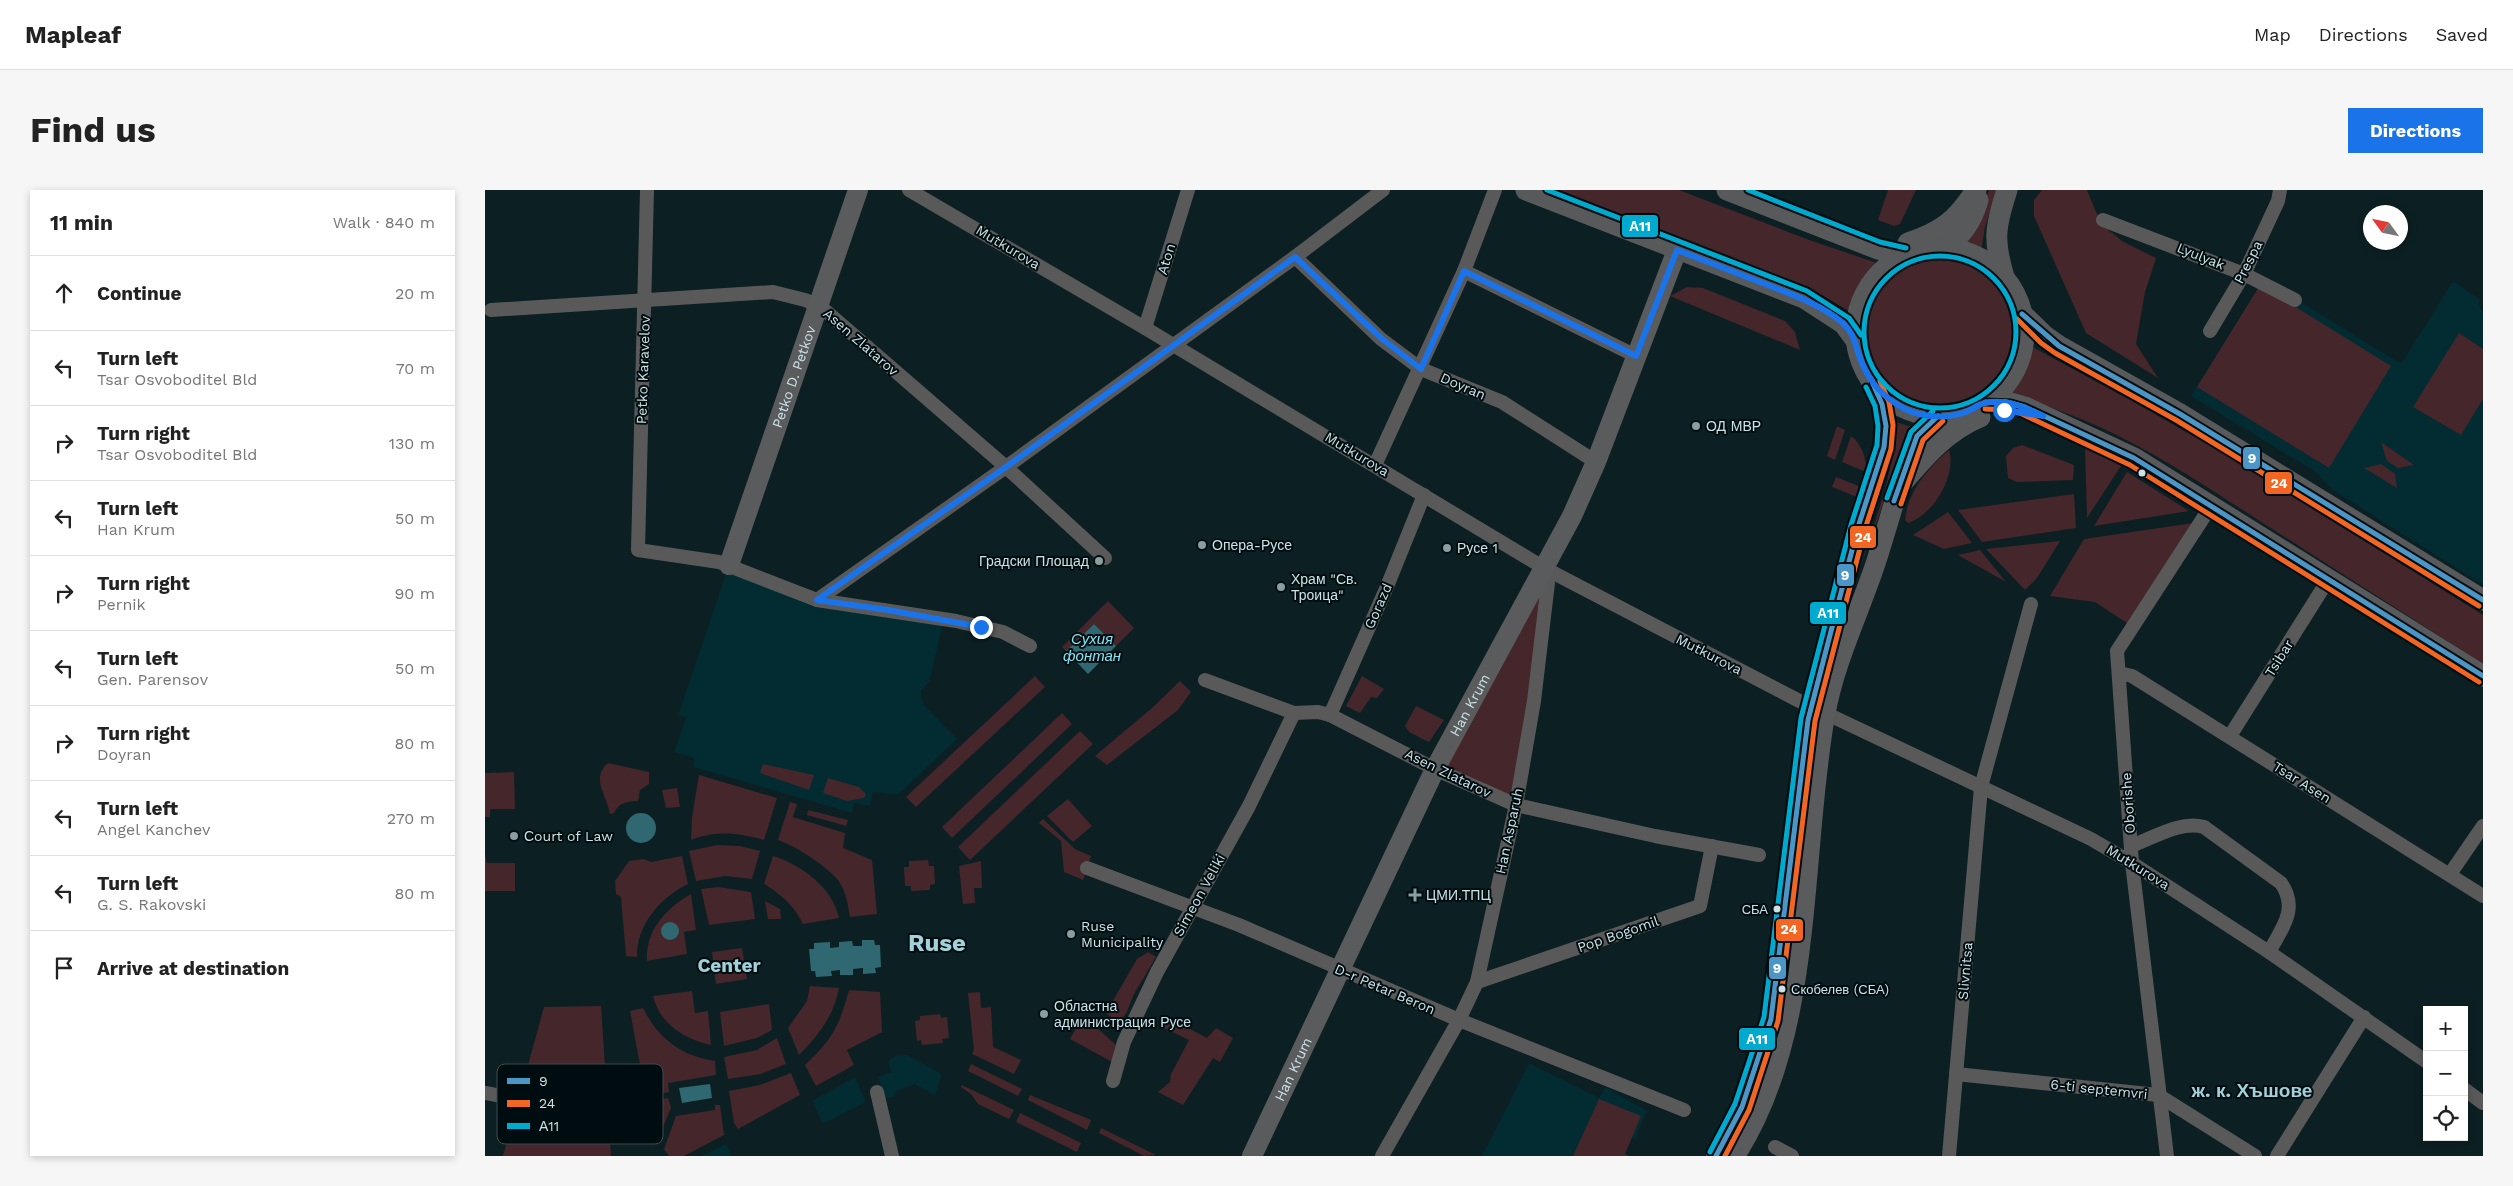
<!DOCTYPE html>
<meta charset="utf-8">
<style>
:root{--surface:#fff;--page:#f6f6f6;--text:#222;--muted:#767676;--line:#e0e0e0;--accent:#1a73e8}
body{margin:0;font-family:"Work Sans",sans-serif;background:var(--page);color:var(--text)}
.controls{position:absolute;right:15px;bottom:15px;display:grid;overflow:hidden;border-radius:0px;box-shadow:0 2px 8px #0003}
.controls button{width:45px;height:45px;display:grid;place-items:center;padding:0;border:0;border-bottom:1px solid var(--line);background:var(--surface);color:var(--text);font:25px sans-serif}
.compass{position:absolute;left:1878px;top:15px;width:45px;height:45px;border-radius:50%;background:var(--surface);box-shadow:0 2px 8px #0003;rotate:303deg}
.stop{position:absolute;width:15px;height:15px;margin:-11px;border:4px solid #1a73e8;border-radius:50%;background:#fff}
.stop.end{background:#1a73e8;border-color:#fff;box-shadow:0 1px 5px #0008}
.list{margin:0;padding:0;list-style:none}
h2{display:flex;justify-content:space-between;align-items:center;height:65px;margin:0;padding:0 20px;font-size:21px}
h2 small{font-size:16px;font-weight:400;color:var(--muted)}
.list li{display:grid;grid-template-columns:32px 1fr auto;gap:15px;align-items:center;box-sizing:border-box;height:75px;padding:0 20px;border-top:1px solid var(--line)}
.list b{display:block;font-size:19px;white-space:nowrap}
.list p{margin:0;font-size:16px;white-space:nowrap;color:var(--muted)}
.list em{font-size:16px;font-style:normal;color:var(--muted)}
.icon{flex:none;width:28px;height:28px;fill:none;stroke:currentColor;stroke-width:2;stroke-linecap:round;stroke-linejoin:round}
.map{position:relative;flex:none;width:1998px;height:966px;overflow:hidden;border-radius:0px}
header{display:flex;align-items:center;gap:30px;box-sizing:border-box;height:70px;padding:0 25px;background:var(--surface);border-bottom:1px solid var(--line)}
header strong{font-size:24px}
nav{display:flex;gap:28px;margin-inline-start:auto;font-size:18px}
.intro{display:flex;align-items:center;justify-content:space-between;box-sizing:border-box;height:120px;padding:0 30px}
h1{margin:0;font-size:35px}
.button{padding:12px 22px;border-radius:0px;background:var(--accent);color:#fff;font-size:18px;font-weight:700}
main{display:flex;gap:30px;padding:0 30px}
aside{flex:1;background:var(--surface);border-radius:0px;box-shadow:0 2px 8px #0003}
.map>svg:first-child{display:block}
</style>
<header>
<strong>Mapleaf</strong>
<nav><a>Map</a><a>Directions</a><a>Saved</a></nav>
</header>
<div class="intro"><h1>Find us</h1><a class="button">Directions</a></div>
<main>
<aside>
<h2>11 min<small>Walk · 840 m</small></h2>
<ul class="list">
<li><svg class="icon" aria-label="ahead" viewBox="0 0 24 24"><path d="M12 20V5M6 11l6-6 6 6"/></svg><div><b>Continue</b></div><em>20 m</em></li>
<li><svg class="icon" aria-label="left" viewBox="0 0 24 24"><path d="M17 20v-9H6M10 6l-5 5 5 5"/></svg><div><b>Turn left</b><p>Tsar Osvoboditel Bld</p></div><em>70 m</em></li>
<li><svg class="icon" aria-label="right" viewBox="0 0 24 24"><path d="M7 20v-9h11M14 6l5 5-5 5"/></svg><div><b>Turn right</b><p>Tsar Osvoboditel Bld</p></div><em>130 m</em></li>
<li><svg class="icon" aria-label="left" viewBox="0 0 24 24"><path d="M17 20v-9H6M10 6l-5 5 5 5"/></svg><div><b>Turn left</b><p>Han Krum</p></div><em>50 m</em></li>
<li><svg class="icon" aria-label="right" viewBox="0 0 24 24"><path d="M7 20v-9h11M14 6l5 5-5 5"/></svg><div><b>Turn right</b><p>Pernik</p></div><em>90 m</em></li>
<li><svg class="icon" aria-label="left" viewBox="0 0 24 24"><path d="M17 20v-9H6M10 6l-5 5 5 5"/></svg><div><b>Turn left</b><p>Gen. Parensov</p></div><em>50 m</em></li>
<li><svg class="icon" aria-label="right" viewBox="0 0 24 24"><path d="M7 20v-9h11M14 6l5 5-5 5"/></svg><div><b>Turn right</b><p>Doyran</p></div><em>80 m</em></li>
<li><svg class="icon" aria-label="left" viewBox="0 0 24 24"><path d="M17 20v-9H6M10 6l-5 5 5 5"/></svg><div><b>Turn left</b><p>Angel Kanchev</p></div><em>270 m</em></li>
<li><svg class="icon" aria-label="left" viewBox="0 0 24 24"><path d="M17 20v-9H6M10 6l-5 5 5 5"/></svg><div><b>Turn left</b><p>G. S. Rakovski</p></div><em>80 m</em></li>
<li><svg class="icon" aria-label="arrive" viewBox="0 0 24 24"><path d="M6 21V4h12l-3 4 3 4H6"/></svg><div><b>Arrive at destination</b></div></li>
</ul>
</aside>
<div class="map">
<svg width="1998" height="966" viewBox="0 0 1998 966">
<rect width="100%" height="100%" fill="#0c1f22"/>
<g fill="#022b32">
<path d="M1779,89L1916,174L1968,91L1994,109V115L1998,123V395L1849,301L1829,281L1706,206Z"/>
<path d="M244,375L332,410L459,429L444,493L436,500V505L439,515L472,549L413,605L388,602L385,616L369,613L367,623L208,577L209,568L189,562L201,528L193,525Z"/>
<path d="M412,865H422L457,884L450,906L430,894L412,901L408,907L401,908L393,887L406,882L403,871Z"/>
<path d="M1044,873L1114,908L1120,897L1162,921L1152,944L1153,950L1147,948L1140,964L1144,966H997Z"/>
<path d="M370,887L381,912L338,934L327,911Z"/>
<path d="M241,954L247,966H217Z"/>
</g>
<g fill="#45262a">
<path d="M1073,0H1194L1324,50L1395,74C1378,87 1367,100 1364,121L1325,98Z"/>
<path d="M1403,0H1431L1415,34L1409,36L1393,30Z"/>
<path d="M1504,0H1512L1500,37L1496,62L1481,56Z"/>
<path d="M1557,0H1602L1616,34L1637,51L1671,68L1660,102L1651,154L1673,188L1601,143L1549,26V10Z"/>
<circle cx="1454" cy="141" r="73"/>
<path d="M1775,95L1906,176L1844,278L1712,197Z"/>
<path d="M1202,97L1218,98L1300,131L1310,142L1315,160L1185,106Z"/>
<path d="M1974,143L1998,159V209L1976,245L1928,217Z"/>
<path d="M1540,153L1658,217L1756,274L1998,425V474C1926,428 1854,382 1781,335C1697,281 1619,226 1519,205L1537,178Z"/>
<path d="M1407,231L1431,238L1400,309L1375,378C1385,344 1418,261 1407,231Z"/>
<path d="M1352,236L1360,240L1350,270L1342,266Z"/>
<path d="M1366,246C1377,254 1382,270 1381,282L1357,272Z"/>
<path d="M1896,252L1929,275L1913,278L1902,271Z"/>
<path d="M1537,255L1589,275L1588,290L1532,292L1523,288L1521,266L1528,258Z"/>
<path d="M1604,257L1636,276L1602,328L1600,258Z"/>
<path d="M1464,260C1472,286 1448,325 1423,333L1420,330C1423,301 1443,278 1464,260Z"/>
<path d="M1896,274L1910,284L1912,298L1879,278Z"/>
<path d="M1642,282L1704,321L1609,336Z"/>
<path d="M1351,287L1376,297L1372,307L1347,297Z"/>
<path d="M1589,304L1591,338L1497,352L1473,320Z"/>
<path d="M1463,322L1487,353L1459,359L1428,345Z"/>
<path d="M1715,332L1648,437L1610,412L1565,406L1599,349Z"/>
<path d="M1575,351L1552,388L1540,400L1501,359Z"/>
<path d="M1495,360L1521,392L1473,365Z"/>
<path d="M1061,379L1031,615L950,579Z"/>
<path d="M623,411L649,438L631,456L609,434L581,461L577,457Z"/>
<path d="M550,486L560,497L431,617L421,607Z"/>
<path d="M877,486L899,499L892,508L886,507L875,523L861,516Z"/>
<path d="M695,491L706,502L693,520L622,575L610,566L667,518Z"/>
<path d="M931,516L959,530L944,552L924,542L920,536Z"/>
<path d="M577,523L587,534L467,648L457,637Z"/>
<path d="M595,541L608,554L485,670L473,657Z"/>
<path d="M123,573L164,582V594L155,600L153,611C143,611 133,613 129,623L125,624C122,605 105,588 123,573Z"/>
<path d="M278,574L329,585L324,600L275,583Z"/>
<path d="M29,582L30,619H5V627H0V583Z"/>
<path d="M214,585L292,608L279,650C253,643 232,640 206,650L207,627Z"/>
<path d="M343,588L374,597L381,604L379,608L362,611L338,603Z"/>
<path d="M192,598L195,617L181,618L177,600Z"/>
<path d="M583,609L607,636L588,652L562,626Z"/>
<path d="M305,612L312,614L308,627L360,643L358,658L387,670L392,724L365,727C363,715 361,701 353,690C340,675 312,657 293,650Z"/>
<path d="M323,620L363,630L361,636L322,625Z"/>
<path d="M558,629L590,659L606,666L598,690L579,682L576,651L554,633Z"/>
<path d="M232,655L255,656L275,661L267,689L240,686L211,691L204,661Z"/>
<path d="M0,664L2,673H30V701H0Z"/>
<path d="M197,666L203,694C176,707 151,735 152,767L141,766L136,707L131,704L130,691L144,671L159,669L166,672Z"/>
<path d="M288,666C317,675 348,698 354,728L318,734C309,716 296,704 279,694Z"/>
<path d="M443,670L444,676H449L450,694L445,695V700L426,701V696H420L419,677H424V671Z"/>
<path d="M496,671L497,698H489L490,713L478,714L474,676Z"/>
<path d="M233,697L266,702L270,729L224,735L216,699Z"/>
<path d="M206,704L211,740L199,742L202,764L162,771C160,741 181,718 206,704Z"/>
<path d="M280,711L295,719L296,729H283Z"/>
<path d="M257,758L262,789L231,794L227,762Z"/>
<path d="M663,762L671,767L649,804L641,824L633,832L621,823L652,769Z"/>
<path d="M325,796L354,798C349,825 334,845 314,865L303,838L322,811Z"/>
<path d="M364,800L395,802L397,842L362,860L369,875L331,896L320,875C348,849 354,836 364,800Z"/>
<path d="M207,801L210,823L223,821L226,855C199,849 175,834 168,806Z"/>
<path d="M495,802L496,818L506,817L508,857L536,870L529,884L487,864L489,860L483,803Z"/>
<path d="M284,814L287,840L272,848L239,856L235,822Z"/>
<path d="M116,816L126,966H18L59,817Z"/>
<path d="M158,818C173,848 196,866 230,871L231,885L183,893L184,902L161,907L145,821Z"/>
<path d="M455,824L456,828L462,827L464,848L457,849L458,853L437,855L436,850L432,851L430,831L435,830V826Z"/>
<path d="M682,827L722,848L731,838L748,848L735,872L728,868L698,915L673,902L685,892L686,884L704,850L677,837Z"/>
<path d="M597,828L604,831L630,854L633,859L629,873L585,849Z"/>
<path d="M292,848L301,874L276,884L243,889L239,867L272,860Z"/>
<path d="M486,874L537,899L533,906L483,881Z"/>
<path d="M306,883L315,905L253,939L249,933L244,901L275,895Z"/>
<path d="M477,895L529,920L524,929L493,914L487,905L476,897Z"/>
<path d="M545,905L606,930L602,940L543,910Z"/>
<path d="M183,908L186,918L173,949L166,950L163,912Z"/>
<path d="M1114,909L1156,926L1140,964L1144,966H1088Z"/>
<path d="M230,915H235L239,945L199,966H184L179,959L191,926L230,920Z"/>
<path d="M535,923L596,953L592,962L531,932Z"/>
<path d="M616,938L671,965L659,966L614,943Z"/>
</g>
<g fill="#2f6870">
<path d="M609,434L631,456L603,484L581,461Z"/>
<circle cx="156" cy="638" r="15"/>
<circle cx="185" cy="741" r="9"/>
<path d="M377,750H389L390,755H395L396,777L390,778L391,783L378,784V778L368,779V785H355V780L346,781L347,786L331,787L330,781H326L324,759H329V753L345,752V758L354,757V752L367,751L368,756H377Z"/>
<path d="M225,894L227,908L197,913L194,898Z"/>
</g>
<g fill="none" stroke-linecap="round" stroke-linejoin="round">
<g stroke="#59595a" stroke-width="14">
<path d="M162,0L153,360L234,372L332,410L471,431L518,442L545,456"/>
<path d="M424,0L660,138L1061,379L1326,517"/>
<path d="M1618,30L1759,84L1810,110"/>
<path d="M810,67L896,149L936,179L1017,212L1111,272"/>
<path d="M979,81L1151,166"/>
<path d="M6,120L288,102L320,110L335,116L521,277L620,368"/>
<path d="M660,138L703,0"/>
<path d="M1725,141L1759,84L1793,11L1795,0"/>
<path d="M890,275L979,81L1010,0"/>
<path d="M332,410L521,277L810,67L898,0"/>
<path d="M1634,483L1647,486L1998,706"/>
<path d="M720,490L809,523L833,522L845,525L950,579L1031,615L1170,646L1274,665"/>
<path d="M1340,523L1606,649L1647,673L1784,762L1942,872"/>
<path d="M845,525L901,399L939,305"/>
<path d="M1745,546L1843,390"/>
<path d="M1646,656C1668,648 1696,630 1719,637L1796,693C1814,719 1797,738 1784,762"/>
<path d="M602,678L754,735L974,830L1199,920"/>
<path d="M1965,684L1998,636"/>
<path d="M992,792L1215,716L1227,656"/>
<path d="M1471,884L1673,905L1770,966"/>
<path d="M628,891L639,852L672,782L764,616L809,523"/>
<path d="M1979,899L1998,913"/>
<path d="M392,902L407,966"/>
<path d="M0,903L22,907"/>
<path d="M1290,957L1307,966"/>
<path d="M897,966L974,830L992,792L1031,615L1049,511L1063,393L1058,384"/>
<path d="M1464,966L1496,597L1546,414"/>
<path d="M1682,966L1647,673L1632,461L1726,316"/>
<path d="M1792,966L1879,827"/>
</g>
<g stroke="#595b5d" stroke-width="20">
<path id="s1" d="M244,375L373,0"/>
<path id="s2" d="M767,966L950,579L1087,326L1111,272L1192,60"/>
<path d="M1231,966C1258,925 1272,876 1286,829L1323,530L1373,337L1399,257L1401,236L1397,214L1388,194"/>
<path d="M1250,966C1330,843 1315,666 1340,526C1350,470 1374,424 1391,372C1403,335 1413,297 1426,260L1432,246L1453,226"/>
</g>
<g stroke="#57595b" stroke-width="21">
<path d="M1041,0L1319,108L1359,134L1370,149"/>
<path d="M1242,0L1393,59L1419,65"/>
<path d="M1423,53C1457,42 1472,30 1491,0"/>
<path d="M1462,58C1478,43 1487,31 1493,10"/>
<circle cx="1455" cy="142" r="84"/>
<path d="M1519,87C1508,50 1510,37 1522,0"/>
<path d="M1537,124L1561,147L1574,156L1695,224L1998,410"/>
<path d="M1500,212L1526,213L1540,217L1649,268L1998,486"/>
<path d="M1412,299C1436,271 1460,241 1495,227"/>
</g>
<defs>
<g id="bus-1">
<path d="M1537,124L1574,156L1695,224L1998,410"/>
<path d="M1500,212L1526,213L1540,217L1649,268L1998,486"/>
<path d="M1409,311L1432,246L1453,226"/>
<path d="M1231,966L1257,917L1286,829L1323,530L1373,337L1399,257L1401,236L1397,214L1388,194"/>
</g>
<g id="bus-2">
<path d="M1532,129L1556,153L1570,163L1691,230L1994,416"/>
<path d="M1500,219L1525,220L1537,224L1645,275L1994,492"/>
<path d="M1416,314L1438,250L1458,231"/>
<path d="M1240,966L1264,920L1293,831L1330,531L1380,339L1406,259L1408,235L1404,212L1395,191"/>
</g>
<g id="bus-3">
<path d="M1062,0L1322,101L1364,128L1376,145"/>
<path d="M1263,0L1395,52L1421,58"/>
<circle cx="1455" cy="142" r="76"/>
<path d="M1402,308L1426,242L1448,221"/>
<path d="M1225,962L1250,914L1279,827L1316,528L1366,335L1392,255L1393,236L1390,216L1381,197"/>
</g>
</defs>
<use href="#bus-1" stroke="#000d10" stroke-width="9"/>
<use href="#bus-2" stroke="#000d10" stroke-width="9"/>
<use href="#bus-3" stroke="#000d10" stroke-width="9"/>
<use href="#bus-1" stroke="#4b96c6" stroke-width="5"/>
<use href="#bus-2" stroke="#f26522" stroke-width="5"/>
<use href="#bus-3" stroke="#00a9ce" stroke-width="5"/>
</g>
<g fill="none" stroke-linecap="round" stroke-linejoin="round">
<path stroke="#1a73e8" stroke-width="6" d="M496,437L403,420L332,410L521,277L810,67L896,148L936,179L979,81L1151,166L1192,60C1221,71 1251,83 1280,94C1308,105 1335,114 1358,133C1371,145 1370,158 1377,173C1385,193 1401,209 1420,219C1439,228 1464,229 1483,221C1489,218 1494,214 1500,213C1521,208 1540,218 1558,226L1519,220"/>
</g>
<g fill="#889ea1" stroke="#000d10" stroke-width="2">
<circle cx="1211" cy="236" r="5"/>
<circle cx="717" cy="355" r="5"/>
<circle cx="962" cy="358" r="5"/>
<circle cx="614" cy="371" r="5"/>
<circle cx="796" cy="397" r="5"/>
<circle cx="29" cy="646" r="5"/>
<path d="M927.5 697.5h5v5h5v5h-5v5h-5v-5h-5v-5h5z"/>
<circle cx="586" cy="744" r="5"/>
<circle cx="559" cy="824" r="5"/>
</g>
<g fill="#cbe2e6" stroke="#000d10" stroke-width="2">
<circle cx="1657" cy="283" r="4.5"/>
<circle cx="1292" cy="719" r="4.5"/>
<circle cx="1297" cy="799" r="4.5"/>
</g>
<g text-anchor="middle" dominant-baseline="central" stroke-width="4" stroke-linejoin="round" paint-order="stroke">
<g font-size="13" fill="#cbe2e6" stroke="#000d10" text-anchor="end">
<text x="1283" y="719">СБА</text>
<text x="1306" y="799" text-anchor="start">Скобелев (СБА)</text>
</g>
<g font-size="14" fill="#cbe2e6" stroke="#000d10">
<text transform="translate(523 57) rotate(31)">Mutkurova</text>
<text transform="translate(1716 66) rotate(22)">Lyulyak</text>
<text transform="translate(681 69) rotate(-73)">Aton</text>
<text transform="translate(1763 72) rotate(-63)">Prespa</text>
<text transform="translate(376 152) rotate(41)">Asen Zlatarov</text>
<text transform="translate(158 180) rotate(-88)">Petko Karavelov</text>
<text stroke="none"><textPath href="#s1" startOffset="199">Petko D. Petkov</textPath></text>
<text transform="translate(978 196) rotate(23)">Doyran</text>
<text transform="translate(872 264) rotate(31)">Mutkurova</text>
<text transform="translate(893 416) rotate(-66)">Gorazd</text>
<text transform="translate(1224 464) rotate(27)">Mutkurova</text>
<text transform="translate(1794 468) rotate(-58)">Tsibar</text>
<text stroke="none"><textPath href="#s2" startOffset="501">Han Krum</textPath></text>
<text transform="translate(963 583) rotate(26)">Asen Zlatarov</text>
<text transform="translate(1817 592) rotate(32)">Tsar Asen</text>
<text transform="translate(1643 613) rotate(-94)">Oborishe</text>
<text transform="translate(1024 641) rotate(-78)">Han Asparuh</text>
<text transform="translate(1653 677) rotate(32)">Mutkurova</text>
<text transform="translate(714 705) rotate(-61)">Simeon Veliki</text>
<text transform="translate(1133 744) rotate(-19)">Pop Bogomil</text>
<text transform="translate(1480 781) rotate(-85)">Slivnitsa</text>
<text transform="translate(900 799) rotate(23)">D-r Petar Beron</text>
<text stroke="none"><textPath href="#s2" startOffset="96">Han Krum</textPath></text>
<text transform="translate(1614 899) rotate(6)">6-ti septemvri</text>
</g>
<g font-size="14" fill="#cbe2e6" stroke="#000d10" text-anchor="start">
<text x="1221" y="236">ОД МВР</text>
<text x="727" y="355">Опера-Русе</text>
<text x="972" y="358">Русе 1</text>
<text x="604" y="371" text-anchor="end">Градски Площад</text>
<text x="806" y="389">Храм "Св.<tspan x="806" dy="16">Троица"</tspan></text>
<text x="39" y="646">Сourt of Law</text>
<text x="941" y="705">ЦМИ.ТПЦ</text>
<text x="596" y="736">Ruse<tspan x="596" dy="16">Municipality</tspan></text>
<text x="569" y="816">Областна<tspan x="569" dy="16">администрация Русе</tspan></text>
</g>
<g font-size="15" font-style="italic" fill="#82e3f2" stroke="#000d10">
<text x="607" y="449">Сухия<tspan x="607" dy="17">фонтан</tspan></text>
</g>
<g font-size="19" font-weight="bold" fill="#a2d1d9" stroke="#000d10">
<text x="244" y="775">Center</text>
<text x="1767" y="900">ж. к. Хъшове</text>
</g>
<g font-size="24" font-weight="bold" fill="#a2d1d9" stroke="#000d10">
<text x="452" y="753">Ruse</text>
</g>
</g>
<rect x="12" y="874" width="166" height="80" rx="8" fill="#000d10" stroke="#3d4d50" stroke-width="1"/>
<rect x="22" y="888" width="23" height="6" fill="#4b96c6"/>
<rect x="22" y="910" width="23" height="7" fill="#f26522"/>
<rect x="22" y="933" width="23" height="6" fill="#00a9ce"/>
<g font-size="14" fill="#cbe2e6">
<text x="54" y="896">9</text>
<text x="54" y="918">24</text>
<text x="54" y="941">А11</text>
</g>
<g stroke="#000d10" stroke-width="2">
<rect x="1136" y="24" width="38" height="24" rx="5" fill="#00a9ce"/>
<rect x="1757" y="256" width="19" height="24" rx="5" fill="#4b96c6"/>
<rect x="1779" y="281" width="29" height="24" rx="5" fill="#f26522"/>
<rect x="1364" y="335" width="28" height="24" rx="5" fill="#f26522"/>
<rect x="1351" y="373" width="19" height="24" rx="5" fill="#4b96c6"/>
<rect x="1324" y="411" width="38" height="24" rx="5" fill="#00a9ce"/>
<rect x="1290" y="728" width="29" height="24" rx="5" fill="#f26522"/>
<rect x="1283" y="766" width="19" height="24" rx="5" fill="#4b96c6"/>
<rect x="1253" y="837" width="38" height="24" rx="5" fill="#00a9ce"/>
</g>
<g font-size="14" text-anchor="middle" font-weight="bold" fill="#fff">
<text x="1155" y="41">А11</text>
<text x="1767" y="273">9</text>
<text x="1794" y="298">24</text>
<text x="1378" y="352">24</text>
<text x="1360" y="390">9</text>
<text x="1343" y="428">А11</text>
<text x="1304" y="744">24</text>
<text x="1292" y="783">9</text>
<text x="1272" y="854">А11</text>
</g>
</svg>
<div class="controls">
<button>+</button>
<button>−</button>
<button><svg class="icon" aria-label="locate" viewBox="0 0 24 24"><circle cx="12" cy="12" r="6"/><path d="M12 2v4M12 18v4M2 12h4M18 12h4"/></svg></button>
</div>
<svg class="compass" viewBox="-18 -18 36 36"><path d="M0-13l5 13h-10z" fill="#e53935"/><path d="M0 13l5-13h-10z" fill="#767676"/></svg>
<div class="stop" style="left:1519px;top:220px"></div>
<div class="stop end" style="left:496px;top:437px"></div>
</div>
</main>
